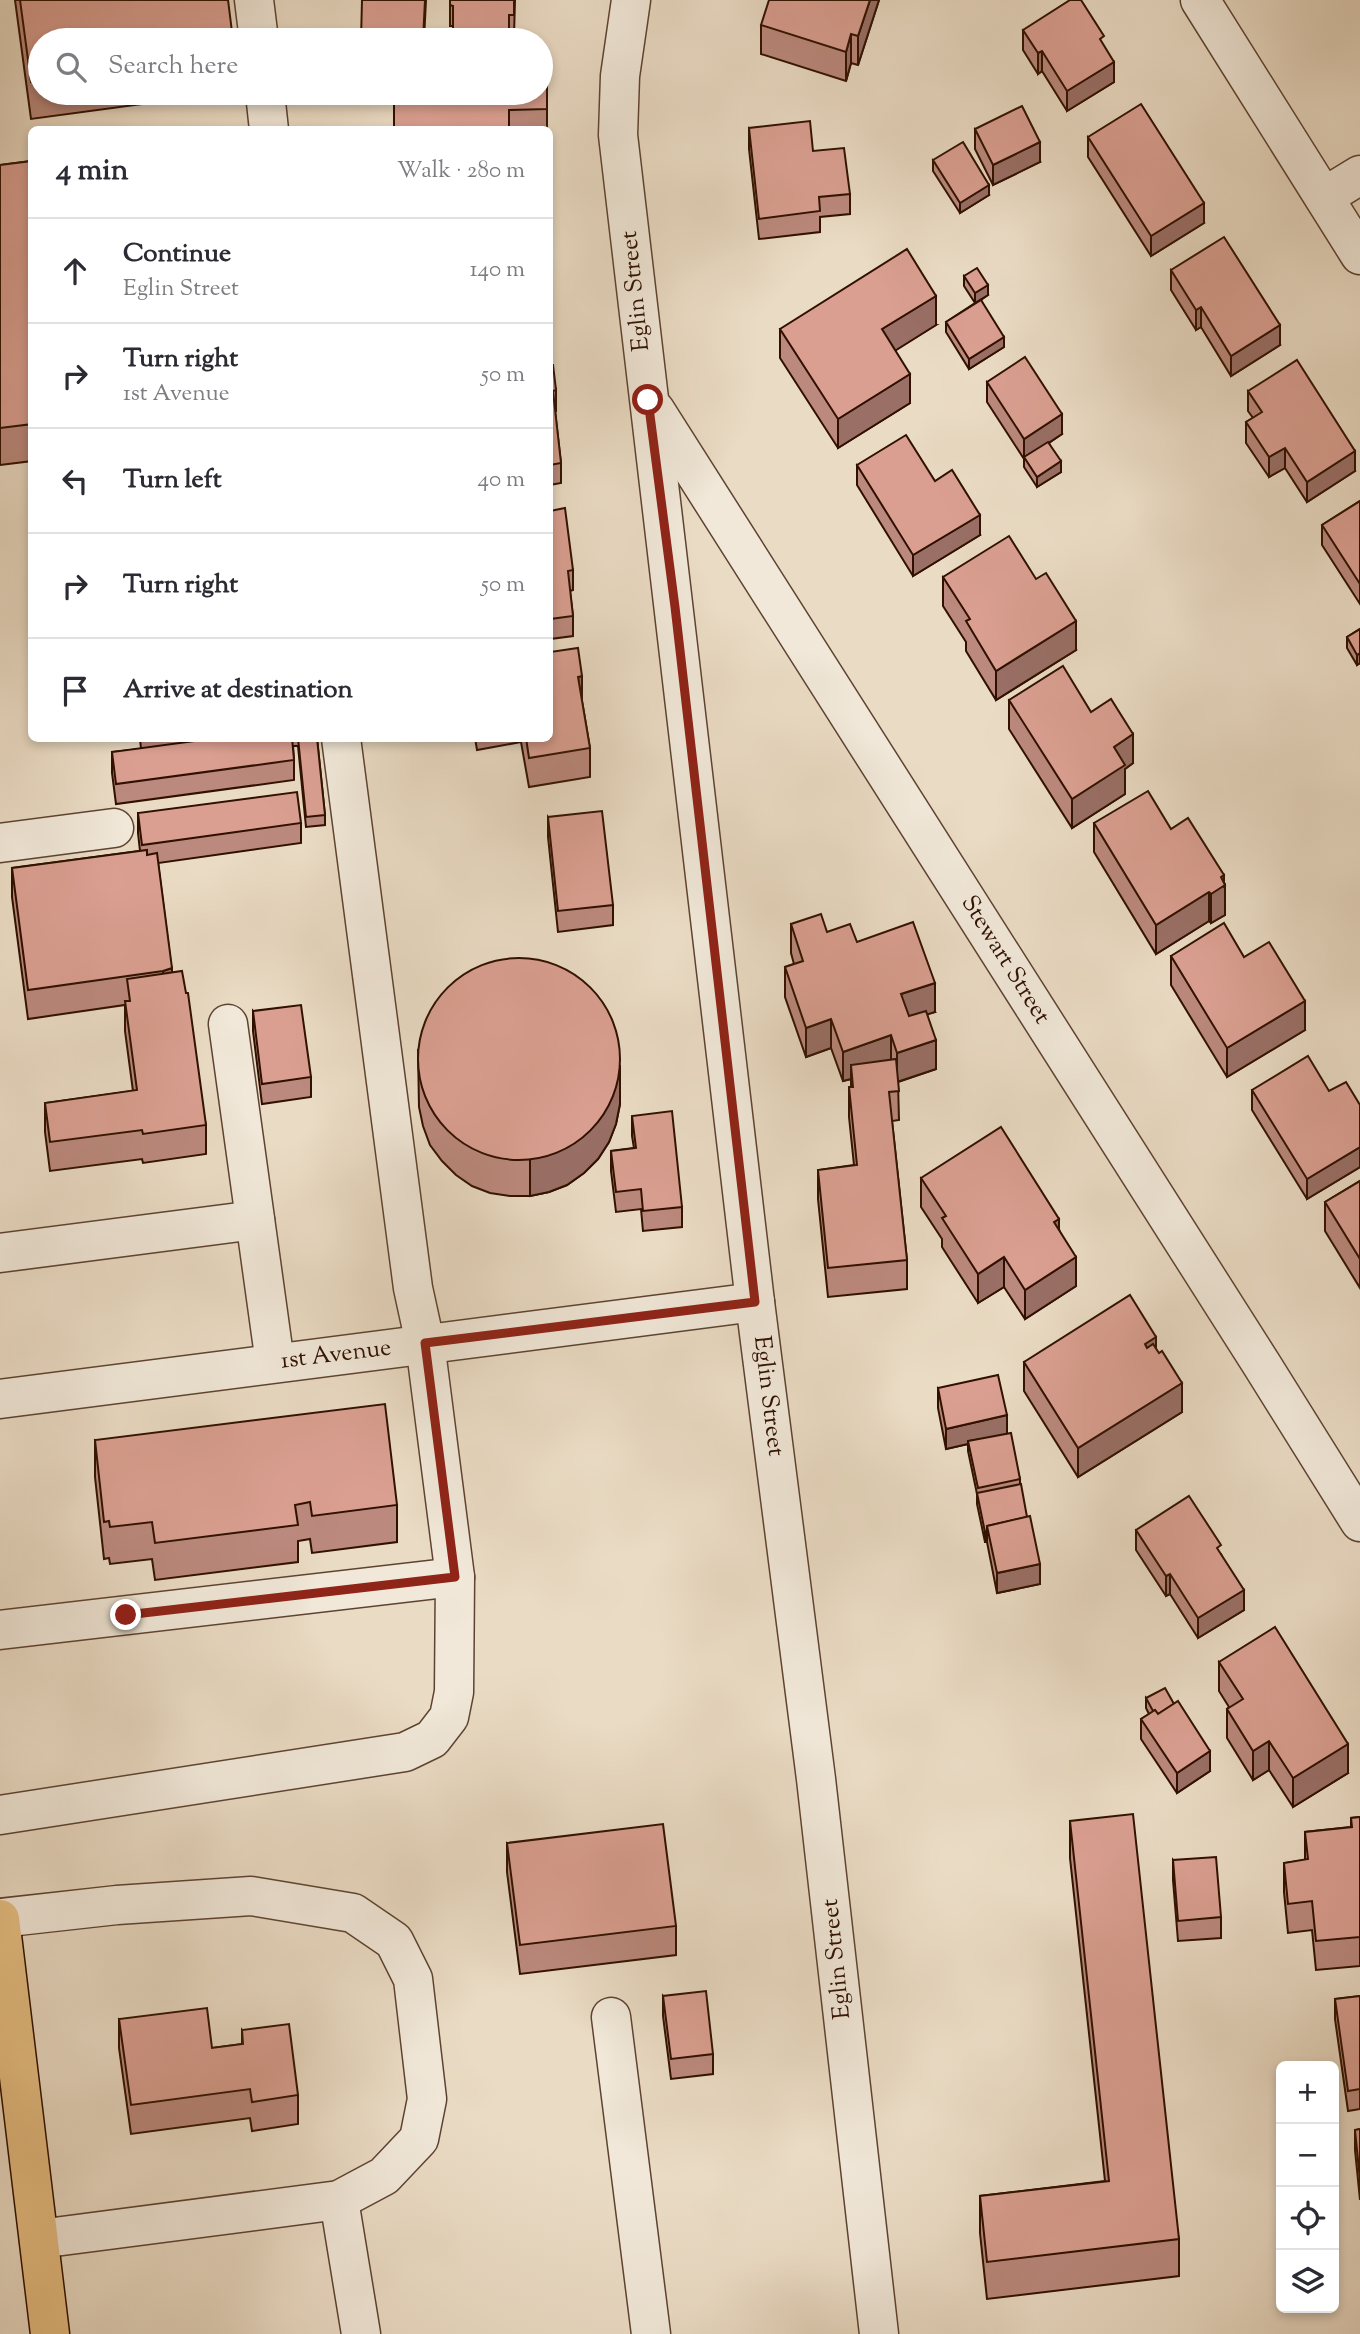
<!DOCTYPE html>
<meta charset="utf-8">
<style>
:root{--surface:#fff;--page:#f7f7f7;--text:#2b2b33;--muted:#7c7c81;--line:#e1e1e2}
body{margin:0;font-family:"Sorts Mill Goudy",serif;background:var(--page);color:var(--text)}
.controls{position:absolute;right:21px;bottom:21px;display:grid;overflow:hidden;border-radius:10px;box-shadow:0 4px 10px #0003}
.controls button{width:63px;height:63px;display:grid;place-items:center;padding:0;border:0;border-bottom:2px solid var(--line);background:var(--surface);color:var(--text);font:35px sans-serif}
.stop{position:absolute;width:21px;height:21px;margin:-16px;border:5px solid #8f2418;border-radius:50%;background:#fff}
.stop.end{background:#8f2418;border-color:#fff;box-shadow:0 2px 7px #0008}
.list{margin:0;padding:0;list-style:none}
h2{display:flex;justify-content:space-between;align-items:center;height:91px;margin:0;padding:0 28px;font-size:30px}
h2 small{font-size:23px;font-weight:400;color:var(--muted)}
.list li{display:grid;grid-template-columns:46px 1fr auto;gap:21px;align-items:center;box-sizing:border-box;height:105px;padding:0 28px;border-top:2px solid var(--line)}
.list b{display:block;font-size:26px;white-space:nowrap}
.list p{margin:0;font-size:23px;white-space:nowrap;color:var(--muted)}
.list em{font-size:23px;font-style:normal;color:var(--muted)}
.icon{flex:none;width:38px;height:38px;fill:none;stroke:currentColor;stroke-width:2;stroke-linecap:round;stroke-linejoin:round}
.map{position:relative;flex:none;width:1360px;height:2334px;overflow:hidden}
.search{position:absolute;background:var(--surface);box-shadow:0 4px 10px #0003;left:28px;top:28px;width:525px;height:77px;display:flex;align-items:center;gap:18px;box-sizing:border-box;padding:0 24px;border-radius:38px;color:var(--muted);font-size:26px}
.panel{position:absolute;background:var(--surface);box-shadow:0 4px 10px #0003;left:28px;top:126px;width:525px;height:616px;border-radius:10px}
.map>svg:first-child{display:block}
</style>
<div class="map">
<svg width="1360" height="2334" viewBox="0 0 1360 2334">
<rect width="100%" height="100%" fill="#eadbc4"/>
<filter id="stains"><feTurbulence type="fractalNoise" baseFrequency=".00286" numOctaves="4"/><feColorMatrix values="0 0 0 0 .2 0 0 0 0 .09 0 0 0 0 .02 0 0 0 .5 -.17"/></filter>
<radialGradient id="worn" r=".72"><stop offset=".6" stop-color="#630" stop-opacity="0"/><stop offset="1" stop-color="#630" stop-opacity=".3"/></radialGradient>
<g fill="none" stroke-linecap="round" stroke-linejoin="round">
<defs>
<g id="minor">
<path d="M254,0L259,40"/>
<path d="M631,0L620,76L618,135L755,1302L816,1779L879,2334"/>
<path d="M1200,0L1360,255"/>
<path d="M265,93L269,130"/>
<path d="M1324,197L1360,175"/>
<path d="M655,410L1262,1365L1360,1522"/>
<path d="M0,843L114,828"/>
<path d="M228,1024L275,1363"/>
<path d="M0,1253L255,1220"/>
<path d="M0,1399L755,1302"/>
<path d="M0,1630L455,1577L425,1343L413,1288L341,738"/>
<path d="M0,1815L405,1752L432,1739L449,1717L454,1692L455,1577"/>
<path d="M0,1918L117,1905L251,1896L353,1913L394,1941L413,1979L427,2099L419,2139L384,2176L339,2200L39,2239"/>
<path d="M611,2017L651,2334"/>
<path d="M339,2200L361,2334"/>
</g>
<path id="highway" d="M0,1919L50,2334"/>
</defs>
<use href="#minor" stroke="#5e4331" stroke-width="41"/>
<use href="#highway" stroke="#301000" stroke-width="41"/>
<use href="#minor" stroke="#f1e8d9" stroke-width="38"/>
<use href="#highway" stroke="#e5be82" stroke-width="38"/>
</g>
<g fill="#bb897d" stroke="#301000" stroke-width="2">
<path d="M15,0H228L40,40V93H224L31,119Z"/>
<path d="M450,0H515L514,35H509V40H453V26H450Z"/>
<path d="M879,0L858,65L851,63L846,81L761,54V25Z"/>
<path d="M1023,30L1104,46L1114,82L1067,111L1042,71L1038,74L1023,50Z"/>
<path d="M547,84V130H394Z"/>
<path d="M749,128L813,151L850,194V214L820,217V232L759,239L749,149Z"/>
<path d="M975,129L1040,162L993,185L975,149Z"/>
<path d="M1088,137L1204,223L1151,256L1088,157Z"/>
<path d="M933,160L989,195L960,213L933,171Z"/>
<path d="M32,161V461L0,465V165Z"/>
<path d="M1171,270L1280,345L1231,376L1201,327L1196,330L1171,290Z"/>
<path d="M964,276L988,295L981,300L1004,347L969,369L946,332V322L975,303L964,286Z"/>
<path d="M936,325L895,350L910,403L838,448L780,358V329Z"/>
<path d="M550,365L556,390V411H555L561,463V483L550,485Z"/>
<path d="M987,382L1062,434L1049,443L1061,472L1037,487L1024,467V459L987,402Z"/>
<path d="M1248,391L1355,471L1307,502L1285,468L1269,477L1246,443V422L1253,418L1248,411Z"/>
<path d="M857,465L980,535L913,576L857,485Z"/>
<path d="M1360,501V604L1322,545V525Z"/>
<path d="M550,511L573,570V590L570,591L573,616V636L550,639Z"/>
<path d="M943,577L1076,650L996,700L966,651V642L943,606Z"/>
<path d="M1360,629V663L1357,665L1347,648V637Z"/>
<path d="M1009,700L1091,712L1133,763L1125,769V794L1072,828L1009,729Z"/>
<path d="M582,701L590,748V777L529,787L521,742L477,750L475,738H550Z"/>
<path d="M140,738H317L325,815V825L306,827L298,746H293L294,760V780L116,804L112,773V752L141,749Z"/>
<path d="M138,813L301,823V843L158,863L172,973L206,1125V1154L143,1163L142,1159L50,1171L45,1132V1103L133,1091L125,1031V1005L28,1019L12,897V868L140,851L138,833Z"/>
<path d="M548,817L613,905V925L558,932L548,837Z"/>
<path d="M1094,823L1171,829L1224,883L1225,915L1211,923L1209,921L1156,954L1094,852Z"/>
<path d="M791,924L827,932L857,942L935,1012L927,1014L936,1069L898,1082L899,1120L892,1121L907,1260V1289L828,1297L818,1199V1170L854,1165L849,1117V1087H851V1079L843,1081L831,1048L806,1057L785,997V967L794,964L791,953Z"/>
<path d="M1171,956L1244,957L1305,1030L1227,1077L1171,985Z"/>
<path d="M253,1011L311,1077V1097L262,1104L253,1031Z"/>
<path d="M418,1050L620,1104L616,1124L609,1142L598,1159L584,1173L567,1185L549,1192L530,1196H510L490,1193L472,1186L456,1175L442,1161L430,1145L423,1126L419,1107Z"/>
<path d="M1252,1090L1329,1091L1360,1105V1167L1307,1199L1252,1110Z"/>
<path d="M632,1116L682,1207V1227L643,1231L641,1209L616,1212L611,1171V1151L634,1148L632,1136Z"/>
<path d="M921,1178L1059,1229L1076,1286L1025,1319L1004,1287L978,1303L942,1247V1239L921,1207Z"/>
<path d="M1360,1181V1288L1325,1231V1202Z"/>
<path d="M1156,1349L1182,1412L1078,1477L1024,1391V1362Z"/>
<path d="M938,1388L1007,1433L1020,1479V1485L1040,1584L997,1593L987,1542H985L977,1504V1494L968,1451V1444L946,1449L938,1408Z"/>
<path d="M95,1440L397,1505V1542L312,1553L310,1539L298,1541V1562L155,1580L152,1559L110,1564L109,1558L104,1559L95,1477Z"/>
<path d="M1136,1530L1221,1554L1244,1610L1198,1638L1170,1594L1166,1596L1136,1550Z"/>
<path d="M1219,1662L1348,1773L1293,1807L1269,1770L1253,1780L1227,1738V1709L1229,1707L1219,1691Z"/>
<path d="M1146,1698L1210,1771L1177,1793L1141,1739V1719L1149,1714L1146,1708Z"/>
<path d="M1360,1817V1966L1316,1970L1312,1930L1288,1933L1284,1892V1863L1305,1860V1832L1351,1827V1818Z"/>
<path d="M1070,1821L1179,2239V2276L987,2299L980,2233V2196L1105,2181L1070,1858Z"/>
<path d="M507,1843L676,1926V1955L520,1974L507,1872Z"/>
<path d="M1173,1860L1221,1917V1938L1178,1941L1173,1880Z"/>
<path d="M663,1996L713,2054V2074L671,2079L663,2016Z"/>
<path d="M1360,1996V2109L1348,2111L1335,2019V1999Z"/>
<path d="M119,2019L212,2048L242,2044V2030L298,2095V2124L252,2131L250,2118L131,2134L119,2048Z"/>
<path d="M1360,2129V2200L1355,2150V2130Z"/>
</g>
<g fill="#996f66" stroke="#301000" stroke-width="2">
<path d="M425,0H426L424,40H423Z"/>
<path d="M870,0H879L858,65V36Z"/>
<path d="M851,34V63L846,81V52Z"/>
<path d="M1042,51V71L1038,74V53Z"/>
<path d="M1114,62V82L1067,111V91Z"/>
<path d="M1040,142V162L993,185V165Z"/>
<path d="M989,185V195L960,213V203Z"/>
<path d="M1204,203V223L1151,256V236Z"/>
<path d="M988,285V295L975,303V293Z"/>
<path d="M936,296V325L882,359V329Z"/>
<path d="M1201,307V327L1196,330V310Z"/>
<path d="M1280,325V345L1231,376V356Z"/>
<path d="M1004,337V347L969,369V359Z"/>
<path d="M910,374V403L838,448V419Z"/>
<path d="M1062,414V434L1024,459V439Z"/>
<path d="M1285,448V468L1269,477V457Z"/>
<path d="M1355,451V471L1307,502V482Z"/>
<path d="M1061,461V472L1037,487V477Z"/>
<path d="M980,515V535L913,576V555Z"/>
<path d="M1076,621V650L996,700V671Z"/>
<path d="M1360,653V663L1357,665V655Z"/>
<path d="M582,676V706L578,677Z"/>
<path d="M1133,734V763L1125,769V794L1072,828V799L1114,747Z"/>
<path d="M1224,875V886L1225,885V915L1211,923V894L1221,877Z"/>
<path d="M1209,892V921L1156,954V925Z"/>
<path d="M172,968V997L163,1000V971Z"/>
<path d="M935,983V1012L901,1023V994Z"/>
<path d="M1305,1001V1030L1227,1077V1048Z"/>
<path d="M831,1019V1048L806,1057V1028Z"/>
<path d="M891,1035V1064L851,1065V1079L843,1081V1052Z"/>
<path d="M936,1040V1069L897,1082V1053Z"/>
<path d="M620,1067V1104L616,1124L609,1142L598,1159L584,1173L567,1185L549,1192L530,1196V1159Z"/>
<path d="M1360,1147V1167L1307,1199V1179Z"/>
<path d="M1059,1219V1248L1054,1222Z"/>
<path d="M1004,1257V1287L978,1303V1274Z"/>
<path d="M1076,1257V1286L1025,1319V1290Z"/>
<path d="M1156,1337V1366L1145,1344Z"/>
<path d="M1182,1383V1412L1078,1477V1448Z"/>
<path d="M1007,1415V1435L968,1441V1444L946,1449V1429Z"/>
<path d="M987,1531V1542H985V1532Z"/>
<path d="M1040,1564V1584L997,1593V1573Z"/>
<path d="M1170,1574V1594L1166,1596V1576Z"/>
<path d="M1244,1590V1610L1198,1638V1618Z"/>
<path d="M1269,1741V1770L1253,1780V1751Z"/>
<path d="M1348,1744V1773L1293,1807V1778Z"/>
<path d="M1210,1751V1771L1177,1793V1773Z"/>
</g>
<g fill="#da9f91" stroke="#301000" stroke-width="2">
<path d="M20,0H228L233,40H40V81L31,82Z"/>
<path d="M362,0H425L423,40H361Z"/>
<path d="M450,0H514V15H509V40H453V6L450,5Z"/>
<path d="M769,0H870L858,36L851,34L846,52L761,25Z"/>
<path d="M1070,0H1081L1104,36L1100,39L1114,62L1067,91L1042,51L1038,53L1023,30Z"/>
<path d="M541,84H547V109L509,110V130H394V93H541Z"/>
<path d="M1141,104L1204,203L1151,236L1088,137Z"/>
<path d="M1022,106L1040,142L993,165L975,129Z"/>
<path d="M810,121L813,151L844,148L850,194L819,197L820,211L759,219L749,128Z"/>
<path d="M963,142L989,185L960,203L933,160Z"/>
<path d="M32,161V424L0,428V165Z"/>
<path d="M1224,237L1280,325L1231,356L1201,307L1196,310L1171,270Z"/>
<path d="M907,249L936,296L882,329L910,374L838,419L780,329Z"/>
<path d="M977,268L988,285L975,293L964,276Z"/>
<path d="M981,300L1004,337L969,359L946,322Z"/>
<path d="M1025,357L1062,414L1024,439L987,382Z"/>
<path d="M1297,360L1355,451L1307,482L1285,448L1269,457L1246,422L1262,412L1248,391Z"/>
<path d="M550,365H553L556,390L553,391L561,463L550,465Z"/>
<path d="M906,435L935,481L952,470L980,515L913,555L857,465Z"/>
<path d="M1048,442L1061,461L1037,477L1024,457Z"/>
<path d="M1360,501V584L1322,525Z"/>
<path d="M565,508L573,570L568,571L573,616L550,619V511Z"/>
<path d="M1009,536L1036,579L1046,573L1076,621L996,671L966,621L970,619L943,577Z"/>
<path d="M1360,629V653L1357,655L1347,637Z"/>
<path d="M578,648L582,676L578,677L590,748L529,758L526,738H550V652Z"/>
<path d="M1063,666L1091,712L1111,699L1133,734L1114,747L1125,765L1072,799L1009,700Z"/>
<path d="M217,738H292L294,760L116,784L112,752Z"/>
<path d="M298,738H317L325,815L306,817Z"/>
<path d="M1148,791L1171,829L1188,818L1224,875L1221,877L1225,885L1211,894L1209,892L1156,925L1094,823Z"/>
<path d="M297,792L301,823L142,845L138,813Z"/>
<path d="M602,811L613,905L558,911L548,817Z"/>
<path d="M147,850V855L157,853L172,968L163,971L28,990L12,868Z"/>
<path d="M821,914L827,932L850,924L857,942L913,922L935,983L901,994L909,1016L926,1011L936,1040L897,1053L891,1035L843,1052L831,1019L806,1028L785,967L803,961L791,924Z"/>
<path d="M1224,923L1244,957L1269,942L1305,1001L1227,1048L1171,956Z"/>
<circle cx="519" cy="1059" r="101"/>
<path d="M182,971L186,993H188L206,1125L143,1134L142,1130L50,1142L45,1103L137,1090L125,1001H130L127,979Z"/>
<path d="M301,1005L311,1077L262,1084L253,1011Z"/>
<path d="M1308,1056L1329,1091L1346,1082L1360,1105V1147L1307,1179L1252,1090Z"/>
<path d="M896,1059L899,1091L889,1092L907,1260L828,1268L818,1170L857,1165L849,1087H853L851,1065Z"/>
<path d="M672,1111L682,1207L643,1211L641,1189L616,1192L611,1151L636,1148L632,1116Z"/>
<path d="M1001,1127L1059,1219L1054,1222L1076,1257L1025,1290L1004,1257L978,1274L942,1218L946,1216L921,1178Z"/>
<path d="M1360,1181V1259L1325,1202Z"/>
<path d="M1130,1295L1156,1337L1145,1344L1147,1348L1153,1344L1159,1353L1162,1351L1182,1383L1078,1448L1024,1362Z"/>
<path d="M998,1375L1007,1415L946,1429L938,1388Z"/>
<path d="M385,1404L397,1505L312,1516L310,1502L295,1505L298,1525L155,1543L152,1522L110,1527L109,1521L104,1522L95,1440Z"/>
<path d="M1011,1433L1020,1479L978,1488L968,1441Z"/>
<path d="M1021,1484L1027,1517L987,1526V1531L985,1532L977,1493Z"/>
<path d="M1189,1496L1221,1545L1217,1548L1244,1590L1198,1618L1170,1574L1166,1576L1136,1530Z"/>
<path d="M1030,1516L1040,1564L997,1573L987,1526Z"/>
<path d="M1275,1627L1348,1744L1293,1778L1269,1741L1253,1751L1227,1709L1243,1699L1219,1662Z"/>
<path d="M1165,1688L1174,1704L1158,1714L1155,1710L1153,1711L1146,1698Z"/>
<path d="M1178,1701L1210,1751L1177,1773L1141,1719L1155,1710L1158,1714Z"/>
<path d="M1133,1814L1179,2239L987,2262L980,2196L1109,2181L1070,1821Z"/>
<path d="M1360,1817V1937L1316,1941L1312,1901L1288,1904L1284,1863L1308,1859L1305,1832L1352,1827L1351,1818Z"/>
<path d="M663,1824L676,1926L520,1945L507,1843Z"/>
<path d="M1216,1857L1221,1917L1178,1921L1173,1860Z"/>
<path d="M706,1991L713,2054L671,2059L663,1996Z"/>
<path d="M1360,1996V2089L1348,2091L1335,1999Z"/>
<path d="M207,2008L212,2048L243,2044L242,2030L289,2024L298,2095L252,2102L250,2089L131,2105L119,2019Z"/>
<path d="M1360,2129V2180L1355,2130Z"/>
</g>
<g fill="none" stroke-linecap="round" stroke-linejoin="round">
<path stroke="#8f2418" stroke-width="9" d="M126,1615L455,1577L425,1343L755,1302L675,607L648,400"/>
</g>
<g text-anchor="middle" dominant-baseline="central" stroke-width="7" stroke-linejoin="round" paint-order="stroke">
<g font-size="24" fill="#301000" stroke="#f1e8d9">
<text transform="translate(636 291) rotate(-96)">Eglin Street</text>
<text transform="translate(1005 960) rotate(58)">Stewart Street</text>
<text transform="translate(336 1355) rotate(-7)">1st Avenue</text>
<text transform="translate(768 1396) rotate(83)">Eglin Street</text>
<text transform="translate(837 1959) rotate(-96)">Eglin Street</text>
</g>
</g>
<rect width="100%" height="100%" filter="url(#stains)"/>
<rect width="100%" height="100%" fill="url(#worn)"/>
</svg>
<div class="controls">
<button>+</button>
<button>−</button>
<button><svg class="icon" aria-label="locate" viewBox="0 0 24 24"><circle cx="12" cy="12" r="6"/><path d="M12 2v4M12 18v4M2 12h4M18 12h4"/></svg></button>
<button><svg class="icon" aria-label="layers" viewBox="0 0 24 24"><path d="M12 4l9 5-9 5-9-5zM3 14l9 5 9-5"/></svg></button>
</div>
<div class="stop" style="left:648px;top:400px"></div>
<div class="stop end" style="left:126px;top:1615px"></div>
<div class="search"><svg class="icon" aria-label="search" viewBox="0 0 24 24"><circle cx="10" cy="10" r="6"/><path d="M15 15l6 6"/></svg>Search here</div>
<section class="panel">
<h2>4 min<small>Walk · 280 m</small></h2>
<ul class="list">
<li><svg class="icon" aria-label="ahead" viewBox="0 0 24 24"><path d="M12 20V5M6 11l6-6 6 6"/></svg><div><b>Continue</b><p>Eglin Street</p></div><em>140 m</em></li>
<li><svg class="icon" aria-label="right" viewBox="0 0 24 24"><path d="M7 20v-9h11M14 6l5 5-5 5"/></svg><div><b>Turn right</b><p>1st Avenue</p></div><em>50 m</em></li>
<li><svg class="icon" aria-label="left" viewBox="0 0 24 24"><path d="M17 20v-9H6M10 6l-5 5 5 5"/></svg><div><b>Turn left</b></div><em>40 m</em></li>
<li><svg class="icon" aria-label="right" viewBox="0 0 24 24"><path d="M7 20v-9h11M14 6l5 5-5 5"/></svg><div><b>Turn right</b></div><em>50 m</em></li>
<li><svg class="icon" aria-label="arrive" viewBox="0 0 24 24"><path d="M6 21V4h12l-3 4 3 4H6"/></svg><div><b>Arrive at destination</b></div></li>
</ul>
</section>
</div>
